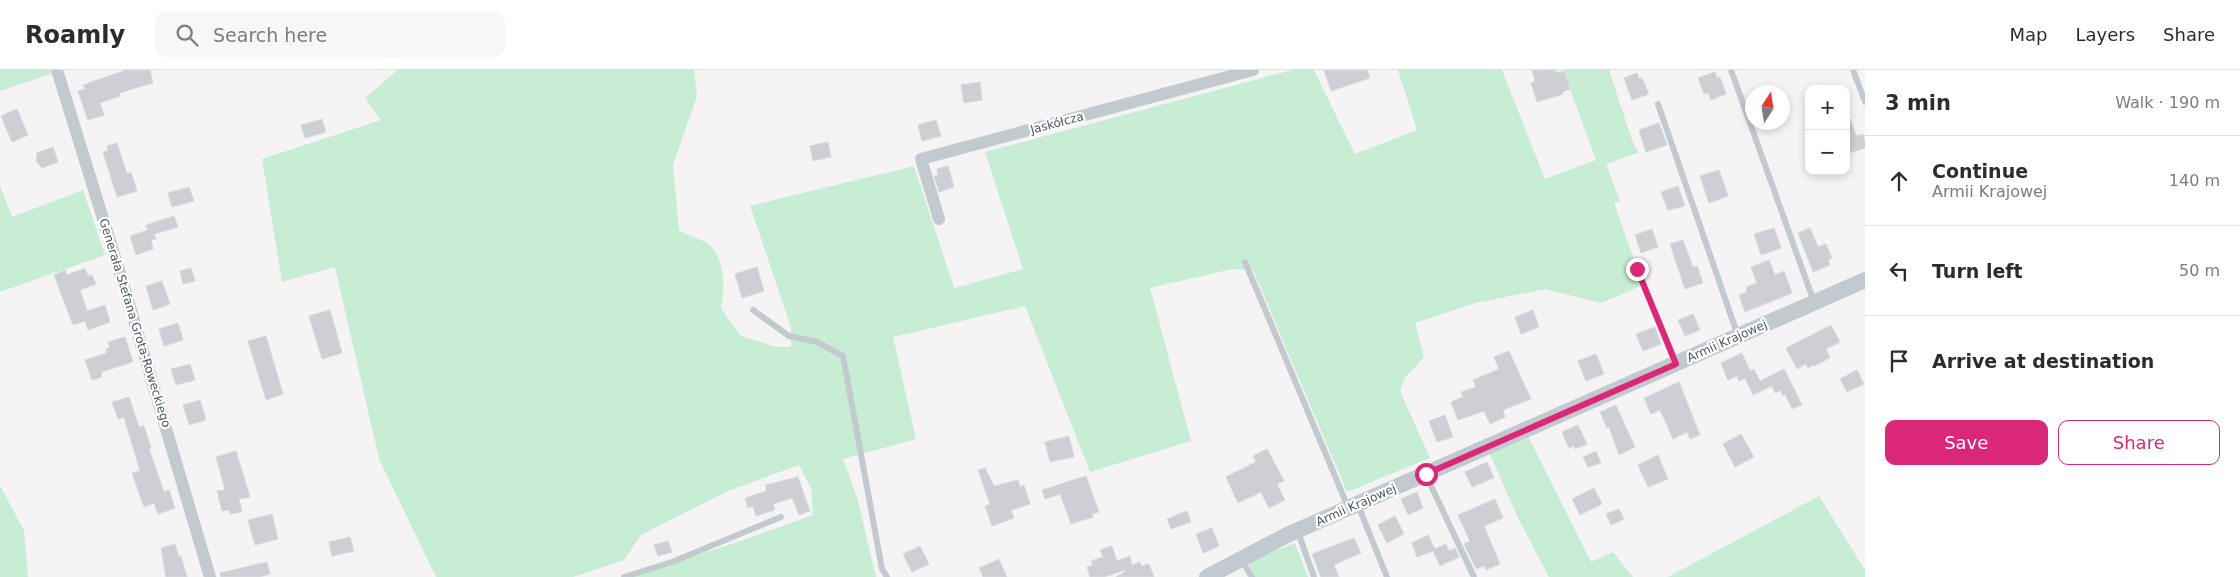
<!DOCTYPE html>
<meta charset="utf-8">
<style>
:root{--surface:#fff;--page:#f7f7f7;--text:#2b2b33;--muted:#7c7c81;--line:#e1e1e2;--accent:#db2777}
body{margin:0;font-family:"DejaVu Sans",sans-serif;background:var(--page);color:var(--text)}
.controls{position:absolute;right:15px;top:15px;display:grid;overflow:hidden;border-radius:10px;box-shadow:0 2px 8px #0003}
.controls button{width:45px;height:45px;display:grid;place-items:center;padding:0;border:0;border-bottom:1px solid var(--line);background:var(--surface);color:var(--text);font:25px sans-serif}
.compass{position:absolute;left:1745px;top:15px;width:45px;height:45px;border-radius:50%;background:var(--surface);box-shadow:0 2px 8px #0003;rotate:12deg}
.stop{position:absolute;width:15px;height:15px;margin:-11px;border:4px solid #db2777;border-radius:50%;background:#fff}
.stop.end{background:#db2777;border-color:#fff;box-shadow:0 1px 5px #0008}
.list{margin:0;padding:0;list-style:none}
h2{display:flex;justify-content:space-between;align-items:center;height:65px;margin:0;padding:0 20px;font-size:21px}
h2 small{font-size:16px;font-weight:400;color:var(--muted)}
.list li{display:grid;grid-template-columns:32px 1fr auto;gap:15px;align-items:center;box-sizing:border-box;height:90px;padding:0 20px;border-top:1px solid var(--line)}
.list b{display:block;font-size:19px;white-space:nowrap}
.list p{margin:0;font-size:16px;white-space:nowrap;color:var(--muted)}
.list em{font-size:16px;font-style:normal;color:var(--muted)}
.actions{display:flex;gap:10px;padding:15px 20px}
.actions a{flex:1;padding:11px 0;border:1px solid var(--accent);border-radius:10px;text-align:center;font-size:18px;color:var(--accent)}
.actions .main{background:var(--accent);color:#fff}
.icon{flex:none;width:28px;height:28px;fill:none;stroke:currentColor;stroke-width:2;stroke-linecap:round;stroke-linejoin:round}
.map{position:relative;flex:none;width:1865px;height:507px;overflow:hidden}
header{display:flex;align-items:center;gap:30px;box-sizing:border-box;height:70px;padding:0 25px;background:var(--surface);border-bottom:1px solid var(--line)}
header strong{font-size:24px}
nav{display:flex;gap:28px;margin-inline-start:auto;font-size:18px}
.search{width:350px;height:45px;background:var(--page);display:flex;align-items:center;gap:12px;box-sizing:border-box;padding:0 18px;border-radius:10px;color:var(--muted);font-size:19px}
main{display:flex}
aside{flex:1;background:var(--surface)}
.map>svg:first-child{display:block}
</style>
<header>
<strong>Roamly</strong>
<div class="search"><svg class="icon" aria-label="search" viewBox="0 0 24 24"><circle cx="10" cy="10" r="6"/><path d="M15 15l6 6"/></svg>Search here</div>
<nav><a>Map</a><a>Layers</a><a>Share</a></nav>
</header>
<main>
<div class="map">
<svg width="1865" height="507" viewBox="0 0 1865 507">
<rect width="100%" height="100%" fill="#f5f3f3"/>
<g fill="#c7edd5">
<path d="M0,0H50L51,4L0,21Z"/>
<path d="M398,0H694L697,26L673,95L679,160C687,165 694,167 703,171C726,182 725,218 721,238L741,266L777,277H791V257L750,136L914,96L954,218L1023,199L985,82L1292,0H1314L1355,84L1417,60L1398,0H1502L1545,109L1596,90L1563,0H1609L1632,70L1638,83L1606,94L1620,131L1614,133L1643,215L1601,233L1545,219L1475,233L1415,253L1424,287L1405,308L1400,321L1430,388L1347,422L1253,200L1232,199L1150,218L1191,371L1090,402L1025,236L893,267L916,369L843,389L857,427L876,507H628L738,472L813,445L811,418L799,395L728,421L641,465L624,490L573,507H436L379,389L335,197L282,212L262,89L381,50L365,28Z"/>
<path d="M0,116L12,147L83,120L105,185L0,222Z"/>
<path d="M1529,368L1591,492L1613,482L1633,507H1549L1517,446L1489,382Z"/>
<path d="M0,416L24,460L28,507H0Z"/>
<path d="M1819,426L1865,500V507H1668Z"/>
<path d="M1295,473L1308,507H1254L1248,492Z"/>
</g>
<g fill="#cdcfd4" stroke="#d8d9dd">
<path d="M126,0H150L153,13L119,23L120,26L100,33L104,45L88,50L78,21L85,19L83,15Z"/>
<path d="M1324,0H1367L1370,8L1331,21Z"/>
<path d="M1532,0H1556V3L1564,1L1570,19L1562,22L1563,24L1537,32L1531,13L1535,11Z"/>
<path d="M1715,2L1717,8L1720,7L1726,24L1711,30L1708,23L1704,24L1698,8Z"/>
<path d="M1637,3L1639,9L1642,8L1649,24L1632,30L1624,8Z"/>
<path d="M980,12L982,30L964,33L961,15Z"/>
<path d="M17,39L28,65L12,72L1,46Z"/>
<path d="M1846,42H1848L1856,66L1863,64L1865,72V78L1846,84Z"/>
<path d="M322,49L326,62L305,68L301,55Z"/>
<path d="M936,50L941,66L922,71L918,55Z"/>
<path d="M1659,53L1667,75L1646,82L1639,60Z"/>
<path d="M828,72L831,87L813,91L810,76Z"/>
<path d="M117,73L127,104L131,102L137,121L117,127L103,82L108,81L107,76Z"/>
<path d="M53,77L58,92L42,98L36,91L37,83Z"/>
<path d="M948,96L954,117L939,122L934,106L938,105L937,99Z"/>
<path d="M1719,100L1728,126L1709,133L1700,106Z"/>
<path d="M1678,116L1685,136L1668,140L1661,122Z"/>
<path d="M189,117L194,131L172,137L168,123Z"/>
<path d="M174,146L178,157L154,164L156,169L151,170L153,179L136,185L130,166L148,160L146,155Z"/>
<path d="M1774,158L1781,178L1761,185L1754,164Z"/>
<path d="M1810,158L1818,177L1826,174L1832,188L1828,190L1830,195L1813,202L1798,163Z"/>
<path d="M1652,159L1658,177L1641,183L1635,165Z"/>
<path d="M1683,170L1693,197L1697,196L1703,213L1685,219L1670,174Z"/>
<path d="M1769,190L1775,205L1784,201L1792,223L1745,242L1739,225L1747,222L1746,217L1757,213L1751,197Z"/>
<path d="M757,197L764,221L742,228L735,204Z"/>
<path d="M85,198L88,206L92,205L96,214L80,220L87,241L105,235L110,252L88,260L85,251L73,255L54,205L65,200L67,205Z"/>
<path d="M191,198L195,211L183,214L180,201Z"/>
<path d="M162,211L170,234L153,240L146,216Z"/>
<path d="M330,240L342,283L322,289L309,246Z"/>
<path d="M1533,240L1539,257L1521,264L1515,247Z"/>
<path d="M1693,244L1700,260L1685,266L1678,250Z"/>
<path d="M178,253L183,270L164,276L159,259Z"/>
<path d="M1831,255L1840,272L1826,279L1830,288L1814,296L1813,295L1808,298L1806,294L1797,299L1786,278Z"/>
<path d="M1655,257L1661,274L1643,281L1636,264Z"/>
<path d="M266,266L283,324L266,330L248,271Z"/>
<path d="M125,267L133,292L101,302L102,307L92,310L85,290L107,283L106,279L110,278L108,272Z"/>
<path d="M1509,281L1531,329L1503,340L1505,347L1490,354L1484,341L1458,350L1451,332L1463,327L1461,322L1476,317L1473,310L1499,299L1494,287Z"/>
<path d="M1742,283L1750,301L1754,299L1760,311L1784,299L1802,335L1792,339L1785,324L1783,326L1780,320L1775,323L1772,316L1753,325L1745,308L1739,311L1737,306L1728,310L1721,293Z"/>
<path d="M1596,284L1604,304L1586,311L1578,291Z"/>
<path d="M190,294L195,310L176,315L171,299Z"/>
<path d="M1857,300L1864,314L1847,322L1840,309Z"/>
<path d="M1679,312L1700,365L1690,369L1687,362L1673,369L1660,340L1651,344L1644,328Z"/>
<path d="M129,327L139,357L144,356L151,378L149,379L164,422L169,420L175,438L158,444L154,433L144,437L132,403L140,401L124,347L118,349L112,332Z"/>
<path d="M200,330L206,350L189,355L183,335Z"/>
<path d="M1616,335L1635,377L1619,385L1609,357L1607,358L1600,342Z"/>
<path d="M1445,345L1453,367L1437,372L1429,351Z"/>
<path d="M1578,355L1587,374L1575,379L1574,376L1569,378L1562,362Z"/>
<path d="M1741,364L1754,387L1735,397L1723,374Z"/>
<path d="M1069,366L1074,387L1050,392L1045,372Z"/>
<path d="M1267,379L1284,411L1277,414L1285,430L1269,438L1261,422L1238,433L1226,407L1256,392L1253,386Z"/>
<path d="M236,381L250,427L239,429L242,442L230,444L229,440L222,441L217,421L225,420L216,387Z"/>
<path d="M1596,381L1601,393L1588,397L1583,387Z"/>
<path d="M1658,385L1668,409L1648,417L1638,395Z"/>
<path d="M1487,392L1494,408L1472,417L1465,402Z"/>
<path d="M985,398L994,416L1018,410L1020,417L1024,415L1030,434L1011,440L1014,448L992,456L985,436L990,434L978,400Z"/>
<path d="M1086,406L1099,442L1092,444L1093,447L1071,454L1060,424L1045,429L1042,420Z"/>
<path d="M798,407L810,441L799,445L792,428L773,434L775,440L756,446L753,436L748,438L745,428L766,421V415Z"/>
<path d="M1594,418L1602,434L1580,445L1572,429Z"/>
<path d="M1417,422L1423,438L1408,445L1401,429Z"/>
<path d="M1495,429L1503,448L1484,456L1500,494L1486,500L1484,496L1476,499L1464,474L1470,471L1458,445Z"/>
<path d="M1619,439L1624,449L1611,455L1606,444Z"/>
<path d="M1187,441L1191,452L1171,459L1167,449Z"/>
<path d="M272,444L278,469L255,475L248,450Z"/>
<path d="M1395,446L1404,464L1387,473L1378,455Z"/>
<path d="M1212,458L1219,476L1203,483L1196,464Z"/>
<path d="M1428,465L1435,479L1446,474L1449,481L1455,478L1459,487L1440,496L1433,481L1417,487L1412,473Z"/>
<path d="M350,467L354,481L332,486L329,472Z"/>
<path d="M1354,468L1361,483L1334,495L1339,507H1321L1312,484Z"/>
<path d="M668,471L672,482L658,486L654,475Z"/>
<path d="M175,474L179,487L181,486L187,507H166L161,478Z"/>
<path d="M920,476L929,494L912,502L903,484Z"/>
<path d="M1112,476L1117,491L1130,486L1132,495L1140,492L1141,496L1149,494L1154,507H1116L1125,502V500L1104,507H1090L1087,497L1093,495L1091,491L1103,487L1100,480Z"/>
<path d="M999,489L1007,507H983L979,498Z"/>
<path d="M267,492L270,504L259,507H221L220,503Z"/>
</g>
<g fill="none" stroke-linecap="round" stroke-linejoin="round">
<g stroke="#c2cad0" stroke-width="6">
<path d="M1731,0L1814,232"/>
<path d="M1853,0L1865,32"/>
<path d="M1658,34L1738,266"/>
<path d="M1245,192L1348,437"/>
<path d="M1637,199L1676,292"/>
<path d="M753,240L789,266L817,272L843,286L882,499L887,507"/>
<path d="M1426,405L1474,507"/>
<path d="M1358,435L1387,507"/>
<path d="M1298,462L1314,507"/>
<path d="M1241,489L1252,507"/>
<path d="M624,507L672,492L781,447"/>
</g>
<g stroke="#c2cad0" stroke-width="12">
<path d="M57,0L122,210L210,507"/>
<path d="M939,149L921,89L1253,0"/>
</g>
<path stroke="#c2cad0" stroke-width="16" d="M1207,507L1287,465L1865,210"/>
</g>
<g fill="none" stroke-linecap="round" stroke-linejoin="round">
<path stroke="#db2777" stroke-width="6" d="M1426,404L1676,294L1637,199"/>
</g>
<g text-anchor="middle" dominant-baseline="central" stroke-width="4.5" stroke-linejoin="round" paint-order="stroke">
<g font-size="12" fill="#4c565f" stroke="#fff">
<text transform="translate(1057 53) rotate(-15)">Jaskółcza</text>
<text transform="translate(135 253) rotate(73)">Generała Stefana Grota-Roweckiego</text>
<text transform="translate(1727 271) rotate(-24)">Armii Krajowej</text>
<text transform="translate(1356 435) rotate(-24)">Armii Krajowej</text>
</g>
</g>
</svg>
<div class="controls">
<button>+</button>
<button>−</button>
</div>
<svg class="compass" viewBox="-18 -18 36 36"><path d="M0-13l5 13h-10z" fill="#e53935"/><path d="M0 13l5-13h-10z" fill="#7c7c81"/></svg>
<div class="stop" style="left:1426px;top:404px"></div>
<div class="stop end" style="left:1637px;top:199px"></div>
</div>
<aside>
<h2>3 min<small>Walk · 190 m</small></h2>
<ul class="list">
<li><svg class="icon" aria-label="ahead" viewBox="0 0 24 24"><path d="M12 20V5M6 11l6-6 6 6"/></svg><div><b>Continue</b><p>Armii Krajowej</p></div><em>140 m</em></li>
<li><svg class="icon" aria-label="left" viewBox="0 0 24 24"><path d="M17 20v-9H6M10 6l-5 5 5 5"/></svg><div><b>Turn left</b></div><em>50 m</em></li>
<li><svg class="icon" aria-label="arrive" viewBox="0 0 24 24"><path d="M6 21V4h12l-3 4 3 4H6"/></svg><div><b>Arrive at destination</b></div></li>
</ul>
<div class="actions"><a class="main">Save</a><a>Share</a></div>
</aside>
</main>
